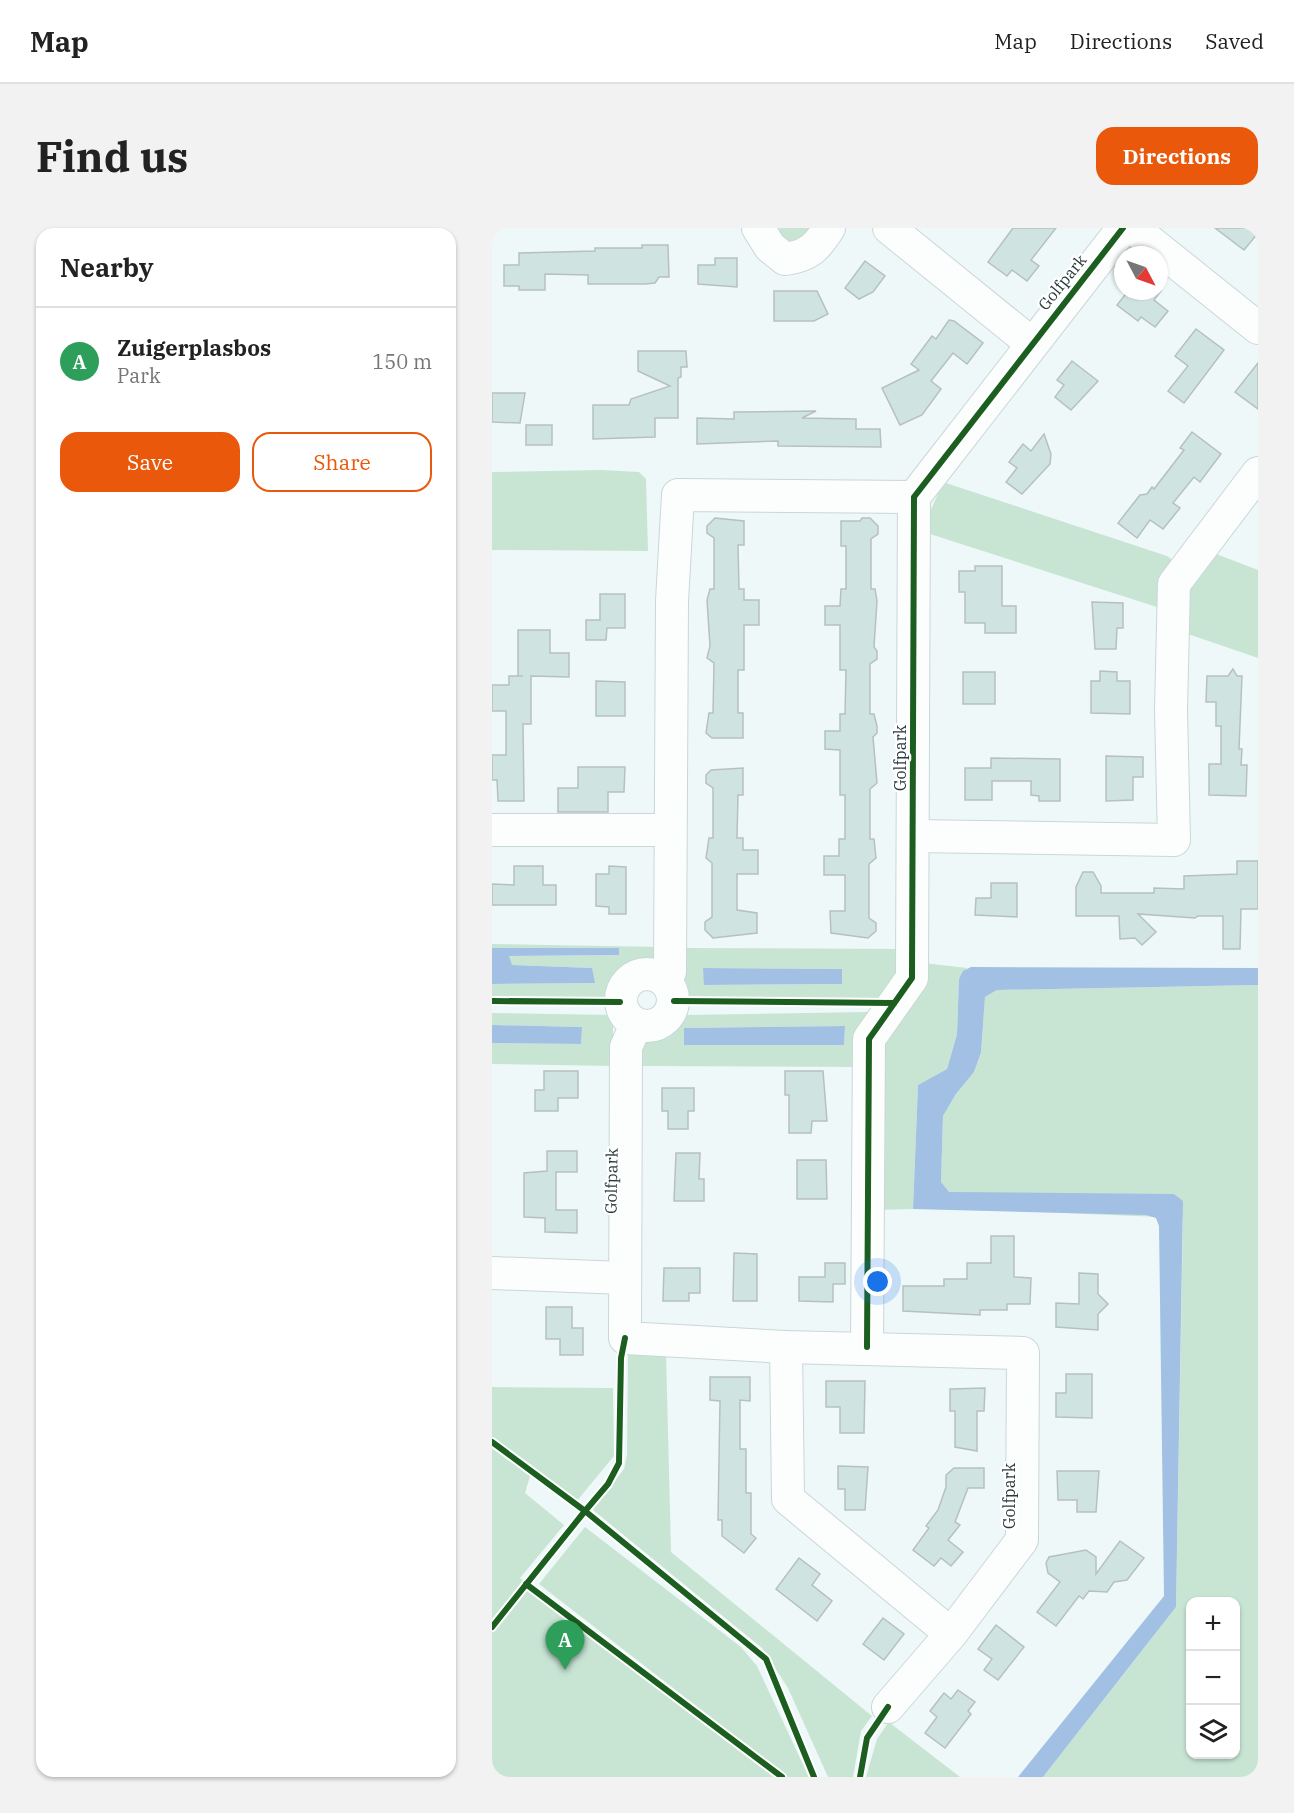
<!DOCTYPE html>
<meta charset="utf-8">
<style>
:root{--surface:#fff;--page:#f2f2f2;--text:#222;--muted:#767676;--line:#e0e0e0;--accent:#ea580c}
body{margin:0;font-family:"IBM Plex Serif",serif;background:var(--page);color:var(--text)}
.controls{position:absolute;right:18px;bottom:18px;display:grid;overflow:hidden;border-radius:12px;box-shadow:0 2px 4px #0004}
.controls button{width:54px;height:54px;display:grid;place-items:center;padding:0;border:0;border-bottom:2px solid var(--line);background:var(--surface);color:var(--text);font:30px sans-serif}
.compass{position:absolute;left:622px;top:18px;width:54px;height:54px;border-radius:50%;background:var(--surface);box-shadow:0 2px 4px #0004;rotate:131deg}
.you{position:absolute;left:386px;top:1054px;width:21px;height:21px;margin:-15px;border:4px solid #fff;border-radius:50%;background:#1a73e8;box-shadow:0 0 0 9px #1a73e833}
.badge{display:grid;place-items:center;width:39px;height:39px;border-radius:50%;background:var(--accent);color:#fff;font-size:20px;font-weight:700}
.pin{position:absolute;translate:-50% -50px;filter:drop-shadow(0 2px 3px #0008)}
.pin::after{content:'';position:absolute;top:32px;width:21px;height:18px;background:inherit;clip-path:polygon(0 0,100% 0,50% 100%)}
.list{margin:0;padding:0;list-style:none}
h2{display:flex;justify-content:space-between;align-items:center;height:78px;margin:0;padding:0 24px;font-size:26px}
h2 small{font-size:20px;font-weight:400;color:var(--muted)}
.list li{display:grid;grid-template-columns:39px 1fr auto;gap:18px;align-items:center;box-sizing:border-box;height:108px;padding:0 24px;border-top:2px solid var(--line)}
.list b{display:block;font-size:22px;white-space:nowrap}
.list p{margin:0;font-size:20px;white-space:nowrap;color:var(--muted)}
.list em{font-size:20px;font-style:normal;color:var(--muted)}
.actions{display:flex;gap:12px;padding:18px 24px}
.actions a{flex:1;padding:14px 0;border:2px solid var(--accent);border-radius:18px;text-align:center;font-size:21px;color:var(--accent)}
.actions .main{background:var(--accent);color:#fff}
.icon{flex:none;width:33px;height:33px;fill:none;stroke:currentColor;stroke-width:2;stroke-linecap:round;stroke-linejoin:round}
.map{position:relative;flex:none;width:766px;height:1549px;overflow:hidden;border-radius:18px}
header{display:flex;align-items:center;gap:36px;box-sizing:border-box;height:84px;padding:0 30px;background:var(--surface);border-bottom:2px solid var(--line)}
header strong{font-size:28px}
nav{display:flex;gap:33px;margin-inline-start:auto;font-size:21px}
.intro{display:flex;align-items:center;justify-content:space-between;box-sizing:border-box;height:144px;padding:0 36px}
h1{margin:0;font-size:42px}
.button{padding:15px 27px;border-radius:18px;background:var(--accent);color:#fff;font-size:21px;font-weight:700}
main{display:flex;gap:36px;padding:0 36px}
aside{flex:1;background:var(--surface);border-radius:18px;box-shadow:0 2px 4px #0004}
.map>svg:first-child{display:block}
</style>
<header>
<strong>Map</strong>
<nav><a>Map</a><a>Directions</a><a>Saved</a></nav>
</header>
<div class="intro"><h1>Find us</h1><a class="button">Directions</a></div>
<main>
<aside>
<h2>Nearby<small></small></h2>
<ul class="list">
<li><span class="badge" style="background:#2e9e5b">A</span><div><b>Zuigerplasbos</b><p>Park</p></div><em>150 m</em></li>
</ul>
<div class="actions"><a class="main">Save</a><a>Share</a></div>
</aside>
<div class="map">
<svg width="766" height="1549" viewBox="0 0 766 1549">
<rect width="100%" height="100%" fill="#eef8f9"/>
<g fill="#c8e5d4" fill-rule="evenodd">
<path d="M287,0H323L313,15H298L289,8Z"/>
<path d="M110,242L147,244L154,251L156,323L0,322V244Z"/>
<path d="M451,254L675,328L685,335L671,381L435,305L438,284Z"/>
<path d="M719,324L766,342V430L693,405L695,355Z"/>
<path d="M0,716L169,719L168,737C137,740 131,742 118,772L0,769V756L102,755L99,740L20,737L16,728L127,727L0,720Z"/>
<path d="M192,720L411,721L406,752L389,774L195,772L192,768ZM211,740L350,741V756L213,757Z"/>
<path d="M432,735L475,740L467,751L465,806L455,841L426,857L421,981L384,982L386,816Z"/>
<path d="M766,757V1549H551L684,1379L691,990L455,980L457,965L449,954L451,888L464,866L482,844L489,826L493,769L505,762ZM698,1374H744V1526H698Z"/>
<path d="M374,784L378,785L365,839L150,838V815L174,808L193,787ZM353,798L352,817H192V800Z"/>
<path d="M0,785L121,787V838L0,836V815L89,816L90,799L0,797Z"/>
<path d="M136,1123L174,1124L179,1324L380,1488L369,1503L361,1549H336L296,1460L270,1420L101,1282L132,1241L135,1227Z"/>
<path d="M0,1159L121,1160L122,1228L84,1274L0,1210Z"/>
<path d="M0,1214L39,1245L33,1265L72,1297L28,1350L283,1549H0Z"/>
<path d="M93,1299L249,1419L265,1438L317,1549H296L47,1356Z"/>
<path d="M396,1495H398L468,1549H374L385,1511Z"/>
</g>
<g fill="#a1c0e4">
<path d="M0,720H127V727L17,728L20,737L100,740L103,755L0,756Z"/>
<path d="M479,739L766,740V757L505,762L493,769L489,825L482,844L464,866L451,888L449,954L457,964L682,966L691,973L684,1379L551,1549H526L672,1368L667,998L664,990L654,987L421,981L426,857L455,841L465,806L467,751L471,743Z"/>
<path d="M211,740L350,741V756L212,757Z"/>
<path d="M0,797L90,799L89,816L0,815Z"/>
<path d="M353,798L352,817H192V800Z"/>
</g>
<g fill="#cfe4e1" stroke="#b6c0bf" stroke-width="1.5">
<path d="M521,0H564L539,32L547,38L535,53L520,42L515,48L496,34Z"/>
<path d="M723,0H766V5L752,22Z"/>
<path d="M150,17H176L177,49H167L163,55L153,56H96V47L53,46V62H27V58H12V37H27V25L103,23V20H150Z"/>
<path d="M223,30H245V59L206,56V37H223Z"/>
<path d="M373,33L393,48L381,64L367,71L353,60Z"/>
<path d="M282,63H325L336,86L322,93H282Z"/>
<path d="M636,63H669L662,72L676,83L663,99L649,89L646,93L625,77Z"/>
<path d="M457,92L462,93L491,115L475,136L461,125L439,153L449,161L430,187L408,197L390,160L427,142L419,136L440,108L444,111Z"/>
<path d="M704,101L732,122L692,175L676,163L696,138L683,128Z"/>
<path d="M146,123H194L195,139H189V149L186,150V190H163V209L101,211V177H137L139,171L178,158L146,143Z"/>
<path d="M580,133L606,153L579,182L563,169L572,157L565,152Z"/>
<path d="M766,135V181L743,164Z"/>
<path d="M0,165H33L28,195L0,194Z"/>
<path d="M324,183L310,190L364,191V201H388L389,219L286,218V213L205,216V190L242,191V184Z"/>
<rect x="34" y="197" width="26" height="20"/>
<path d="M700,204L729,226L708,254L702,249L681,275L688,280L671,301L658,292L645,310L626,295L648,267L655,266L660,259L662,261L692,222L688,220Z"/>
<path d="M552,206L559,226L558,236L530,266L514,254L525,240L517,234L531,216L539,223Z"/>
<path d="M223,290L252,293V317H246L247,361H252V372H267V397H252V442H246V485H251V510H220L214,505L217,485H221L222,435L215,430L218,418L215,372L218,361H222V310L215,305V298Z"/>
<path d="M370,290H378L386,298V306L379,311V361H383L385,373L382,419L385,423V431L378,436V486H382L385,498V505L381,509L385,555L378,561V611H382L384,630L377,636V690L384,695V703L376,710L339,705L338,683H353V647H332V628H347V611H353V567H348V522L333,521V503H348V486H353L354,442H348V397H333V378H348L349,361H354V318H349V293H368Z"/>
<path d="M483,338H510V378H524V405H493V395H473V364H467V343H483Z"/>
<path d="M108,366H133V400H115L114,412H94V392H108Z"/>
<path d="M600,374L631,375V400H625L624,421H603Z"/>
<path d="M26,402H58V425H77V449L39,448V496H31L32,573H6L5,552H0V527H14V483H0V457H17V448H31H26Z"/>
<path d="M741,441L745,448H750L747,521H750L749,537H755L754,568L717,567V536H729V498H724V474H714L715,448H736Z"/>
<path d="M608,443L625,444V453H638V486L599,485V453H608Z"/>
<rect x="471" y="444" width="32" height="32"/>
<path d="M104,453L133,454V488H104Z"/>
<path d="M614,528L651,529V549H641V572L614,573Z"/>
<path d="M499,530L568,531V573H547V568L539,567V553H500V572H473V540H499Z"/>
<path d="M86,539H133L132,564H116V584H66V560H86Z"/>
<path d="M251,540V567H246L245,610H251V622H266V646H245V682L265,685V705L221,710L213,702V694L220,689V635L214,630L217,610H221V560L214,555V547L219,542Z"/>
<path d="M745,633H766V681H749L748,721H731V688H706L703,690L646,686L664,704L650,717L643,710L628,711L627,688H584V659L591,644H601L609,658V665H662V660L692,661V648L745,646Z"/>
<path d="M22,638H51V657H64V677H0V656L22,657Z"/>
<path d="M117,638L134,639V686H117V679L104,678V646H117Z"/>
<path d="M499,655H525V689L483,687L484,670H499Z"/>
<path d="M52,843H86V870H66V883H43V862H52Z"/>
<path d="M293,843H331L335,893H320L319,905H297V867H293Z"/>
<path d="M170,860H202V883H196V901H176V883H170Z"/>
<path d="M55,923H85V944H64V982H85V1005L53,1004V990L32,989V945L55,943Z"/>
<path d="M184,925H208L207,951H212V973H182Z"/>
<path d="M305,932H334L335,971H305Z"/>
<path d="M499,1008H522V1049L539,1050L538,1076H515V1082H488V1087L411,1083V1058H452V1051H475V1035H499Z"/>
<path d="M242,1025L265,1026V1073H241Z"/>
<path d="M333,1035H353V1056H341V1074L307,1073V1049H333Z"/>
<path d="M172,1040H208V1065H197V1073H171Z"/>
<path d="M587,1045L606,1046V1066L616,1076L606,1086V1102L564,1099V1075L587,1076Z"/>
<path d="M54,1079H80V1100H91V1127H68V1111H54Z"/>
<path d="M574,1146H600V1190L564,1189V1165H574Z"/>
<path d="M218,1149H258V1173L248,1172V1221H254V1265H259V1306L264,1310L252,1325L230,1308V1292H226L228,1173L218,1172Z"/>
<path d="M334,1153H373L372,1205H348V1179H334Z"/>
<path d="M493,1160L492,1183H485V1223L463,1219V1183H458V1161Z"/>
<path d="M346,1238L376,1239L373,1282H353V1261H346Z"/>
<path d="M462,1240H492V1260H476L463,1294L468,1297L456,1312L471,1324L459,1338L449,1330L442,1338L421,1322L437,1300L434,1298L446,1282L454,1259V1247Z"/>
<path d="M565,1243H607L604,1284H585V1272H566Z"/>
<path d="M628,1313L652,1330L635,1352L622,1354L615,1364L597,1363L591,1371L587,1368L564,1398L545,1384L568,1354L556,1345L554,1335L557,1329L594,1322L604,1329V1346Z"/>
<path d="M307,1330L328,1346L320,1357L340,1373L325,1393L284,1361Z"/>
<path d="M391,1390L412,1406L392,1432L371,1416Z"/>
<path d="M504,1397L532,1419L506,1452L492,1442L500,1431L486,1421Z"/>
<path d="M466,1462L483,1474L476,1483L479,1486L453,1520L433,1505L445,1489L438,1483L452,1465L459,1471Z"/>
</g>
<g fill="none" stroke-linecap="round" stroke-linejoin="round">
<defs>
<g id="minor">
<path d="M266,0L278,19L293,31C317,28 325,19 337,0"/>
<path d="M397,0L539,115"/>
<path d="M641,0L766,100"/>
<path d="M0,602H177"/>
<path d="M421,608L682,612L679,482L682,356L766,245"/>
<circle cx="155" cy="772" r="26"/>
<path d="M172,752L178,744L180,373L186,267L422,269"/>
<path d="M144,797L134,819L133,1110L294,1119L531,1125L530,1312L459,1406L396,1479"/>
<path d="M0,1045L132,1050"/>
<path d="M294,1119L296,1271L459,1406"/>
<path d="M375,1119L377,811L420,750L422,269L631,0"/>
</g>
</defs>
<use href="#minor" stroke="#cbd6d7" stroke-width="34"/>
<use href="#minor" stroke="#fcfefe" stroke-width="32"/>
<defs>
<g id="cycleway">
<path d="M0,773L128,774"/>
<path d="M182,773L402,775"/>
<path d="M133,1110L129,1130L127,1235L116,1256L93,1283L274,1431L322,1549"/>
<path d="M375,1119L377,811L420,750L422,269L631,0"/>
<path d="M0,1214L93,1283L0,1399"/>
<path d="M34,1356L290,1549"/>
<path d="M368,1549L375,1510L396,1479"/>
</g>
</defs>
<use href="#cycleway" stroke="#fff" stroke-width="10"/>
<use href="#cycleway" stroke="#1b5e20" stroke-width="6"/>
</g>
<g text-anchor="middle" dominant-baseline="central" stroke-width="4.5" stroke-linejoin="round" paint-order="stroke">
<g font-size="16" fill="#2b3839" stroke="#fff">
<text transform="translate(570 54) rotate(-51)">Golfpark</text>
<text transform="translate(408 530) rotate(-90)">Golfpark</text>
<text transform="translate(119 953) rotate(-89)">Golfpark</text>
<text transform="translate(517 1268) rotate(-90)">Golfpark</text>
</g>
</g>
</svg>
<div class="controls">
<button>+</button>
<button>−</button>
<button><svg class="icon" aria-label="layers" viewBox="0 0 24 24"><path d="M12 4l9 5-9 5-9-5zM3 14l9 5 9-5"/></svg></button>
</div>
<svg class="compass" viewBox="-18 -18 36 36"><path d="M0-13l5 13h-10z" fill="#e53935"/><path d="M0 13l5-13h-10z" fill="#767676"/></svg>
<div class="you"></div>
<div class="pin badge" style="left:73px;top:1442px;background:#2e9e5b">A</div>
</div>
</main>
